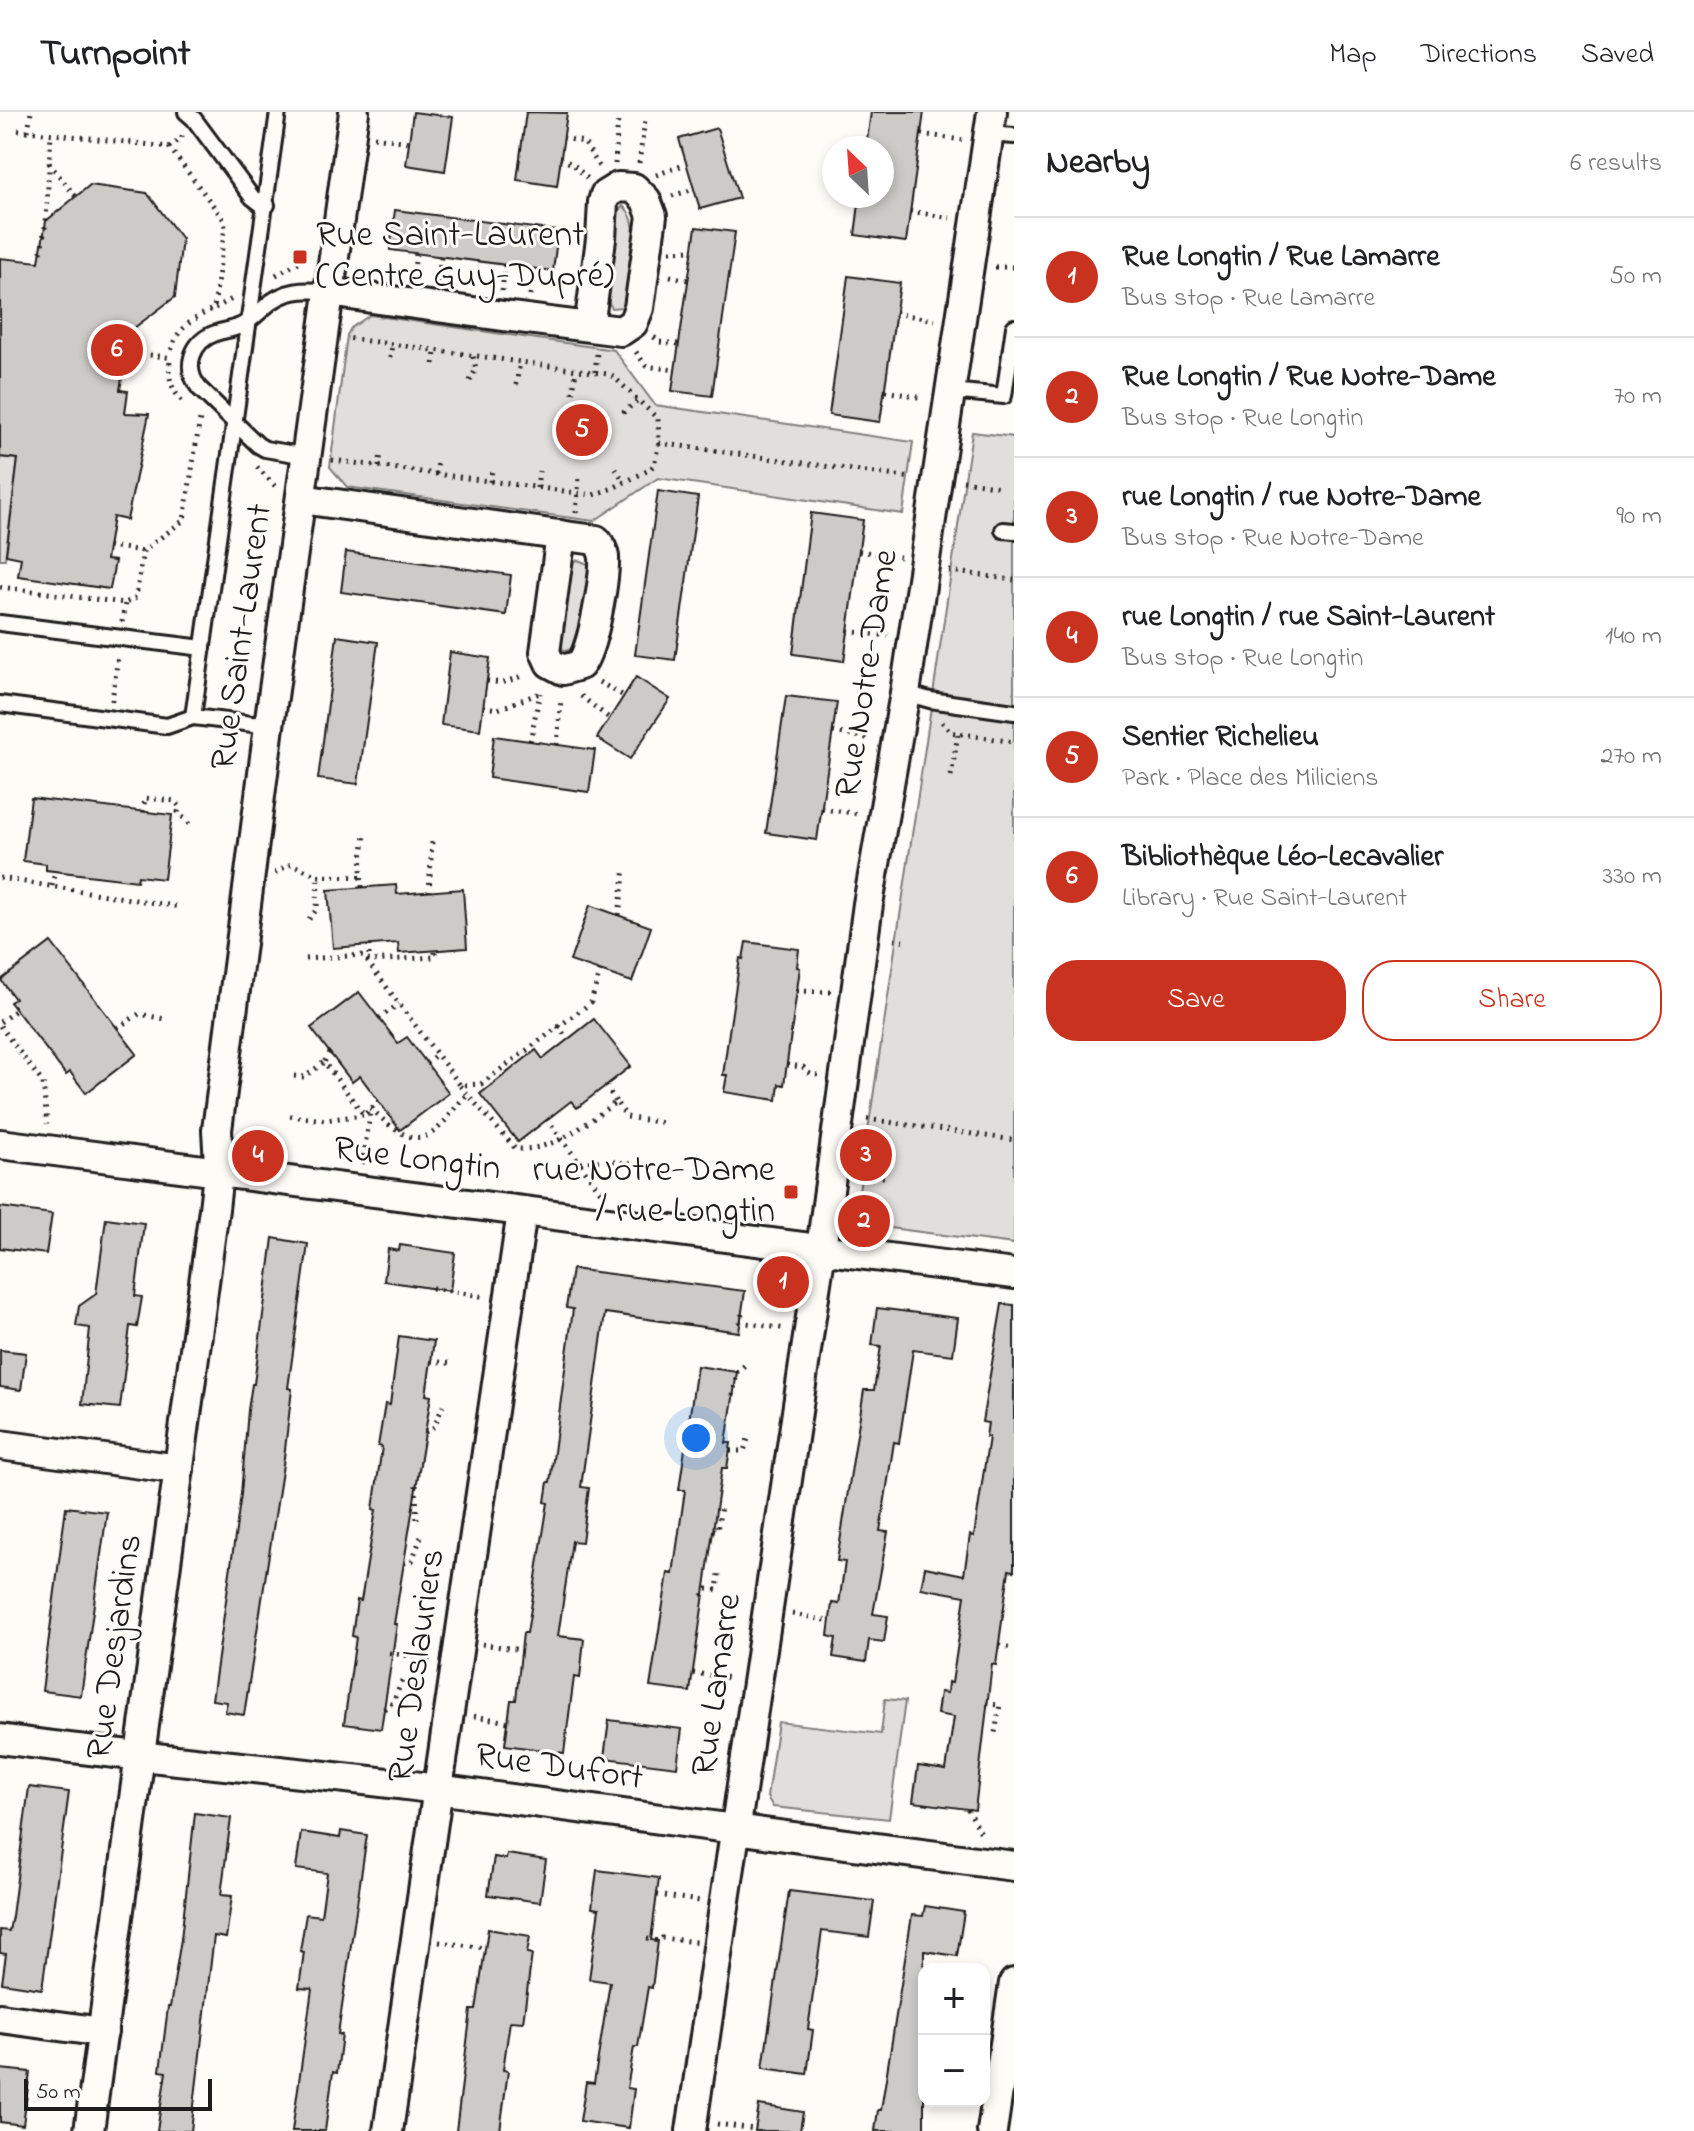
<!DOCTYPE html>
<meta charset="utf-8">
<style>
:root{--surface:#fff;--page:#f2f2f2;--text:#202124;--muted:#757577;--line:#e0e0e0;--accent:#c8321e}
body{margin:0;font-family:"Indie Flower",sans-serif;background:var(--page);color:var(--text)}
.controls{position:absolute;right:24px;bottom:24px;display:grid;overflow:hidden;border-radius:16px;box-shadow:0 4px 12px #0003}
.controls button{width:72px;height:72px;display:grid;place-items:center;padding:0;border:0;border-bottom:2px solid var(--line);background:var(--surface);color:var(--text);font:40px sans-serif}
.compass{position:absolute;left:822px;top:24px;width:72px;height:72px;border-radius:50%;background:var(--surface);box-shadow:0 4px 12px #0003;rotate:335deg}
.scale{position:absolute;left:24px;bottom:20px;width:188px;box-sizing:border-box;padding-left:8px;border:4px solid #1c1c1c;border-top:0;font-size:22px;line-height:28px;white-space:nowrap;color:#1c1c1c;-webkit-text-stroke:6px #fdfcf7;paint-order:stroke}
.you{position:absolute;left:696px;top:1326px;width:28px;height:28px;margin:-20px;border:6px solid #fff;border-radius:50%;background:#1a73e8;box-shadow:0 0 0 12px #1a73e833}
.badge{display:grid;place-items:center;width:52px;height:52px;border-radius:50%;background:var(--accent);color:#fff;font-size:26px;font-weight:700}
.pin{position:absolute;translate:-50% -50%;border:4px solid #fff;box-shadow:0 2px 8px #0006}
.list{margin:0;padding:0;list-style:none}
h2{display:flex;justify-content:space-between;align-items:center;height:104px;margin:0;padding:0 32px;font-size:34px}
h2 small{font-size:26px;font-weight:400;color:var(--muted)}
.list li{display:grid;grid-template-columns:52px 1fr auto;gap:24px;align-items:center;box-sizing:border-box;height:120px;padding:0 32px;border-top:2px solid var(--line)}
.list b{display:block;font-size:30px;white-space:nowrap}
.list p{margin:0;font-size:26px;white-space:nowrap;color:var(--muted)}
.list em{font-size:26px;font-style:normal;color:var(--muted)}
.actions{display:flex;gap:16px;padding:24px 32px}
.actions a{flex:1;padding:18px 0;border:2px solid var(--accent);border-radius:32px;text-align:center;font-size:28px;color:var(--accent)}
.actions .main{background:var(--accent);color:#fff}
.map{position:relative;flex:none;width:1014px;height:2019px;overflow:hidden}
header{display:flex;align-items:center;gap:48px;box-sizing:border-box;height:112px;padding:0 40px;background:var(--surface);border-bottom:2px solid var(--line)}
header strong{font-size:38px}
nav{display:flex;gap:44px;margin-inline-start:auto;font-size:28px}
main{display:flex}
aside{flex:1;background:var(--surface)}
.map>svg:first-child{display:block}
</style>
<header>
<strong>Turnpoint</strong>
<nav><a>Map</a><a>Directions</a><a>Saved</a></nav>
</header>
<main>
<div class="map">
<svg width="1014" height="2019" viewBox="0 0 1014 2019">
<rect width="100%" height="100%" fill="#fdfcf7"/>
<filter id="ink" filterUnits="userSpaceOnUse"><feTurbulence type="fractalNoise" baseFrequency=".0125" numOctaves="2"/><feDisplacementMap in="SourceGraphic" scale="16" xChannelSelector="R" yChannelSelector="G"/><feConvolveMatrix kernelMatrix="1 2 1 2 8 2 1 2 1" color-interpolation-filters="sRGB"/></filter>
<g filter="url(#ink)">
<g fill="#e0dfdb" stroke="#7e7e7c" stroke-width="2">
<path d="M623,94C646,112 627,166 625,192L622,195L612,196L607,188L618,100Z"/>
<path d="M370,203L614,238L655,293L913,330L903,402L658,366L594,409L347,375L330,355L347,223L351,216Z"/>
<path d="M972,320L1014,325V1132L859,1112L855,1106Z"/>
<path d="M0,345L18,347L5,447H0Z"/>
<path d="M578,448L588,452L589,458L580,522L571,537L565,539L560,534L570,456L571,451Z"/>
<path d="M885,1587L905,1589L889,1707L773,1695L767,1685L778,1610L881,1622Z"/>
</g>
<g fill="#cccbc8" stroke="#1c1c1c" stroke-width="2">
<path d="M413,0L453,5L445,59L406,53Z"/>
<path d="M526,0L567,1L557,74L517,68Z"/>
<path d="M871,0H924L906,130L855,123L860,84H882V36H866Z"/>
<path d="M717,16L739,86L700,97L679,27Z"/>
<path d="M90,73L147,81L182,127L175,185L130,219L120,278L128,279L125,301L149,302L127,408L113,405L106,448L115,449L110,477L18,464L21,446L6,443L18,347L0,345V146L39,150L46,109Z"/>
<path d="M395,98L558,119L553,159L390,138Z"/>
<path d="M696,115L735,120L712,284L672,279Z"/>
<path d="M848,164L900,171L880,310L829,303Z"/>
<path d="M658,379L698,385L675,548L635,543Z"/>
<path d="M811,401L863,408L844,549L793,542Z"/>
<path d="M346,440L511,463L506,503L341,480Z"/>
<path d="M337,524L378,530L358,672L318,667Z"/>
<path d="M450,540L490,546L480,618L441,613Z"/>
<path d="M636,565L670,587L630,647L597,626Z"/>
<path d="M786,584L837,590L817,728L766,721Z"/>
<path d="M494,624L595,638L589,680L489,666Z"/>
<path d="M31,686L172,703L164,767L138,764L137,769L46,758V752L23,749Z"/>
<path d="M396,773L397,782L463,777L467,836L399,841L398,831L333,836L328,778Z"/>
<path d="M590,793L651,815L632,870L570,849Z"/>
<path d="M51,830L137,942L86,981L70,960L66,963L10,890L15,887L1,868Z"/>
<path d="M746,830L799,837L797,855L800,856L784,973L779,972L777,988L724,980L727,963H723L729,920L740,846L743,847Z"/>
<path d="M359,880L398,931L407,925L449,981L400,1018L360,964L352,970L311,916Z"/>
<path d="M594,907L631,954L577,996L571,989L518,1030L480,982L536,938L543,947Z"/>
<path d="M0,1095L52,1102L46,1142L0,1136Z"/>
<path d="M106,1106L144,1111L135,1184L142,1185L137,1215L130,1214L120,1296L82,1292L90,1216L76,1214L79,1194L96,1182Z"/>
<path d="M273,1126L308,1132L288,1276L292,1277L284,1346L244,1603L225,1600L227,1590L212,1588L241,1382L248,1298L252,1272H254Z"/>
<path d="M400,1133L455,1141L450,1179L384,1169L388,1137L399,1139Z"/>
<path d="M572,1157L745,1179L739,1220L605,1201L581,1375L589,1376L582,1430L572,1429L558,1524L584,1527L580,1566L574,1565L564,1641L505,1633L511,1588H516L523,1521H527L548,1391L545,1390L548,1370H550L573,1197L566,1196Z"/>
<path d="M1002,1192L1014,1193V1459L1009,1458L996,1553L992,1552L975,1698L913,1690L918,1654L946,1658L954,1605L937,1602L940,1580L947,1581L948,1570L952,1571L965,1484L921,1476L925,1455L964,1463L970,1423L974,1424L989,1325H986L988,1311L982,1310Z"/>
<path d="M877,1196L958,1206L953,1243L913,1238L899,1331L894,1330L880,1419L888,1420L873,1502L888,1504L884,1530L869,1528L866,1550L833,1545L836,1526L828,1524L832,1491L839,1492L845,1450L837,1449L864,1278H874L881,1234L872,1233Z"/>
<path d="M399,1224L434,1229L426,1283L431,1284L394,1512H397L381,1617L344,1612L356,1525L352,1524L357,1488L361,1489L376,1398L373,1397L382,1335L378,1334L385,1292L390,1293Z"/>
<path d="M0,1238L26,1241L21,1278L0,1275Z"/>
<path d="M697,1254L737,1260L726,1331H731L727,1356H722L690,1580L650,1575L668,1461L673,1462L685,1378H679Z"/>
<path d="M66,1395L107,1400L81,1584L42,1579Z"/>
<path d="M609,1608L682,1617L677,1655L604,1646Z"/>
<path d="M29,1675L69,1680L42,1877L2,1871L6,1842L0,1841V1818L9,1819L12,1804Z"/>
<path d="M195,1701L231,1706L221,1783L232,1784L226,1826L214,1824L191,2019H157L166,1960L160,1959L168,1895H170L181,1827Z"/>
<path d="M341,1719L367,1723L338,1922L342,1923L337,1961L333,1960L325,2019H292L312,1877L299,1876L304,1840L300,1839L306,1802L321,1804L327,1761L296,1757L301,1720L340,1726Z"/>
<path d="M507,1742L546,1748L540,1790L488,1783L494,1745L506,1747Z"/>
<path d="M597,1758L659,1766L651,1828L658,1829L652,1876L648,1875L638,1935H634L627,1976L634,1977L629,2016L580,2009L586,1970L594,1971L610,1870L589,1867L599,1797L592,1796Z"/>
<path d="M789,1779L874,1789L869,1825L822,1819L808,1917L813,1918L807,1962L763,1956Z"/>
<path d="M925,1794L964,1800L957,1844L924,1839V2019H875L878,1998H881L912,1803L923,1804Z"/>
<path d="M488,1817L530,1824L527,1841L532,1842L523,1910L510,1909L503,1958L508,1959L500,2019H456L471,1898H476Z"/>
<path d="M0,1957L30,1960L23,2013L0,2010Z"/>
<path d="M759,1993L803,2000L800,2019H755Z"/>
</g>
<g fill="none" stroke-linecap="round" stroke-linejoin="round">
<defs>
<g id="lane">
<path d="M186,0L194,7L252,85L261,92L267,93"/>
<path d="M989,22L1014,24"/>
<path d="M950,279L1004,284L1014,215"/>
<path d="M307,344L265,337L258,333L199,276C183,255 192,229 216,221C224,218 232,218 240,214C250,210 257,202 265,195C284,177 305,177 329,180"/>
<path d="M1003,418L1014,419"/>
<path d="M0,511L203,536"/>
<path d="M905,581L930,588L1014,600"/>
<path d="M0,592L167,614L193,605"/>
<path d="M269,614L193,605L278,0"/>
</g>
<g id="street">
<path d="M329,180C427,194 524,207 621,219L633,211L639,196L652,104L646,88L634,76L618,75L605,83L603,90L601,127L589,215"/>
<path d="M301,387L573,425L596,428C601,434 603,438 604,445C605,466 593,538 580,553L563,558L550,551L545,540L561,423"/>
<path d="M0,1032L1014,1162"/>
<path d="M0,1333L179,1357"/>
<path d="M0,1627C138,1646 276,1657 414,1674C615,1699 814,1729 1014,1754"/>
<path d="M0,1906L103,1920"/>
<path d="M89,2019L214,1097L219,1053L217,1018L269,614L354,0"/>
<path d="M388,2019L522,1100"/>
<path d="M691,2019L821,1137L868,792L905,581L992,0"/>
<path d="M992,2019L1014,1871"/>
</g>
</defs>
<use href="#lane" stroke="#1c1c1c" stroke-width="20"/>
<use href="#street" stroke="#1c1c1c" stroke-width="34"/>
<g stroke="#1c1c1c" stroke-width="5" stroke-dasharray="2 6" stroke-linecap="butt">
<path d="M18,18L169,35L224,108L225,115L214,196C194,207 176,215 171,240"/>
<path d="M28,19L31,0"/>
<path d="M921,22L962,28"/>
<path d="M374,25L409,30"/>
<path d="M563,26L584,30L600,56"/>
<path d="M169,35L182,26V23"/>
<path d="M560,47L573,52L588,67"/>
<path d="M49,51L76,85"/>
<path d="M639,51L645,8"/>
<path d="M615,52L618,5"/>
<path d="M656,63L686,52"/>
<path d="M672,84L694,77"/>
<path d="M910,99L950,106"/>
<path d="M670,139L692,138"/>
<path d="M41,140L46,109L51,22"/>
<path d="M995,155H1014"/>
<path d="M276,163L309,144"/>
<path d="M670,164L688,168"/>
<path d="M413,168L416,141"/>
<path d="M437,171L441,145"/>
<path d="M502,179L505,152"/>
<path d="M530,183L533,156"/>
<path d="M215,196L234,186"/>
<path d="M895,201L935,208"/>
<path d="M654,225L659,230L679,232"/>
<path d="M126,240L173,246"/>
<path d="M636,240L646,254L675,258"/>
<path d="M390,246L392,232"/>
<path d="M170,250C168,267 172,279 184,291"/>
<path d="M434,252L435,238"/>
<path d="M595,260L597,241"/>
<path d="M470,269L476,257L473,244"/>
<path d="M516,273L520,250"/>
<path d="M885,279L923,286"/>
<path d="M573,281L576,258"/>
<path d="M623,301L639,287"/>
<path d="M659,331L911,366"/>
<path d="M332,348L593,383L613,376L649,358L654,353L659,331L658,307L614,265L607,262L347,226"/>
<path d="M257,355L278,377"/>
<path d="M379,355L381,341"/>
<path d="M616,356L624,370"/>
<path d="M436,362L438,350"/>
<path d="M963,369L1000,375"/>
<path d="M490,370L492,358"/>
<path d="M537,376L539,359"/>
<path d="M576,401L579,366"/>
<path d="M108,434L143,439"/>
<path d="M859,439L900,445"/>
<path d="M949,459L1014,468"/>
<path d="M0,475L125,491L136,486L143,439L184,408L200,307L197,304"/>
<path d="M122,510L125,491"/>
<path d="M848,519L888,524"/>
<path d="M487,569L502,571L522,564"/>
<path d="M599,570L624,584"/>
<path d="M581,584L609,606"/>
<path d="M112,589L118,544"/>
<path d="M483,595L498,597L540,581"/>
<path d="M942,610L950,620L1014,630"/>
<path d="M833,620L872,627"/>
<path d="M530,629L540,581"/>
<path d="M557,633L561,588"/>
<path d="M951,664L958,622"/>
<path d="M822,697L860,702"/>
<path d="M143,700L145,686L175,689L180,695L178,700L190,713"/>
<path d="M275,761L291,752L318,764L361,765"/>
<path d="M0,766L180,795"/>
<path d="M52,774L55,759"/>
<path d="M362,775L361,755L365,722"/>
<path d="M429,780L432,730"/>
<path d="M619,803L625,756"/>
<path d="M309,807L317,797L318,764"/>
<path d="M894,828L903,829"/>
<path d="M369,833V849"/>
<path d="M305,847L363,843L369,849L435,845V838"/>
<path d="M367,849L460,973L481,972L585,895L591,890L600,859"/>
<path d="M797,879L833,880"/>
<path d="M379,906L399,892"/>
<path d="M0,910L16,898"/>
<path d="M0,914L43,971L47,1012"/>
<path d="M558,914L568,928"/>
<path d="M117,916L139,902L165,907"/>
<path d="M330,941L324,950L364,1003L379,989"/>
<path d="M426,951L437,942"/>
<path d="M787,953L803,955L810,962L820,963"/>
<path d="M294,964L305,965L324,950"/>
<path d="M460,974L516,1037C556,1039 585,1012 616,990L627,1005L663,1011"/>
<path d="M606,974L616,990"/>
<path d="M371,996C390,1015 417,1042 442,1012C452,1002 456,992 468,983"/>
<path d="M290,1004L325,1008L363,1003"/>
<path d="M547,1007L603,1083"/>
<path d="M867,1007L1014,1028"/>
<path d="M581,1051L604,1048L657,1056"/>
<path d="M362,1052L371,997"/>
<path d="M858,1062L884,1065"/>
<path d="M432,1176L486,1185"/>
<path d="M742,1202L740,1210L787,1217"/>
<path d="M431,1249L454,1252"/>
<path d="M733,1284L737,1260L745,1253"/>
<path d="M425,1320L434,1315L443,1294"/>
<path d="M730,1339H744L748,1327"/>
<path d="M416,1373L417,1411"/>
<path d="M713,1418L717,1419L721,1395"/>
<path d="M404,1451L412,1449L421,1425"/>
<path d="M703,1484L707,1477L717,1478L719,1462"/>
<path d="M792,1502L830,1509"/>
<path d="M482,1532L521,1538"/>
<path d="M999,1534L1014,1536"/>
<path d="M389,1541L432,1547"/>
<path d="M693,1561L731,1566"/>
<path d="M986,1592L1000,1593L995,1621"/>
<path d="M384,1597L393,1590L403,1567"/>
<path d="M474,1604L508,1610"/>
<path d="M968,1697L982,1723"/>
<path d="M657,1783L700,1789"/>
<path d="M647,1827L659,1829L662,1826L696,1830"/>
<path d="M439,1830L485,1836"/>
<path d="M717,2012L755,2017"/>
</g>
<use href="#lane" stroke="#fdfcf7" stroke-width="14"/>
<use href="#street" stroke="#fdfcf7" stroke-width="28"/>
</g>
</g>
<g fill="#c8321e" stroke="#fdfcf7" stroke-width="3">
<rect x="292" y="137" width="16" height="16" rx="4"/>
<rect x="783" y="1072" width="16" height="16" rx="4"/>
</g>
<g text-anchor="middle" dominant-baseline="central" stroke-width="6" stroke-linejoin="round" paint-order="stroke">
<g font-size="36" fill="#1c1c1c" stroke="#fdfcf7" text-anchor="start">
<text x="316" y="124">Rue Saint-Laurent<tspan x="316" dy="41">(Centre Guy-Dupré)</tspan></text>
<text x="775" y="1059" text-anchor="end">rue Notre-Dame<tspan x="775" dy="41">/ rue Longtin</tspan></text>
</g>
<g font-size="36" fill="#1c1c1c" stroke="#fdfcf7">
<text transform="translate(243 525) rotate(-82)">Rue Saint-Laurent</text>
<text transform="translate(868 562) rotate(-81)">Rue Notre-Dame</text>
<text transform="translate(417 1048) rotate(7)">Rue Longtin</text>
<text transform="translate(116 1535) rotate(-82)">Rue Desjardins</text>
<text transform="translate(418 1554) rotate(-82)">Rue Deslauriers</text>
<text transform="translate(718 1573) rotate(-82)">Rue Lamarre</text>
<text transform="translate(559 1656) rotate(8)">Rue Dufort</text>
</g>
</g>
</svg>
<div class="controls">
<button>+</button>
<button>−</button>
</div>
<svg class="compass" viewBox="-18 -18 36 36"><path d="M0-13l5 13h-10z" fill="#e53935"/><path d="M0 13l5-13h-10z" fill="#757577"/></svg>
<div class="scale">50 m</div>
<div class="you"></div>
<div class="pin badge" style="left:783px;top:1170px">1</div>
<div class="pin badge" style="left:864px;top:1109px">2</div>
<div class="pin badge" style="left:866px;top:1043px">3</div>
<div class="pin badge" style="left:258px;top:1044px">4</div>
<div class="pin badge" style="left:582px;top:318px">5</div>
<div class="pin badge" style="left:117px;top:238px">6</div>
</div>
<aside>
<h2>Nearby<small>6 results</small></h2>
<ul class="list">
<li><span class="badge">1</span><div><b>Rue Longtin / Rue Lamarre</b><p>Bus stop · Rue Lamarre</p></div><em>50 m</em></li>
<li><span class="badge">2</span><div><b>Rue Longtin / Rue Notre-Dame</b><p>Bus stop · Rue Longtin</p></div><em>70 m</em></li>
<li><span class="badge">3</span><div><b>rue Longtin / rue Notre-Dame</b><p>Bus stop · Rue Notre-Dame</p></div><em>90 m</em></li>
<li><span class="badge">4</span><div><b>rue Longtin / rue Saint-Laurent</b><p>Bus stop · Rue Longtin</p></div><em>140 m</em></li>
<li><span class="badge">5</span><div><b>Sentier Richelieu</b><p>Park · Place des Miliciens</p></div><em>270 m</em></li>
<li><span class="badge">6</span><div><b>Bibliothèque Léo-Lecavalier</b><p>Library · Rue Saint-Laurent</p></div><em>330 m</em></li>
</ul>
<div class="actions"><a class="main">Save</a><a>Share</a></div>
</aside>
</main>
